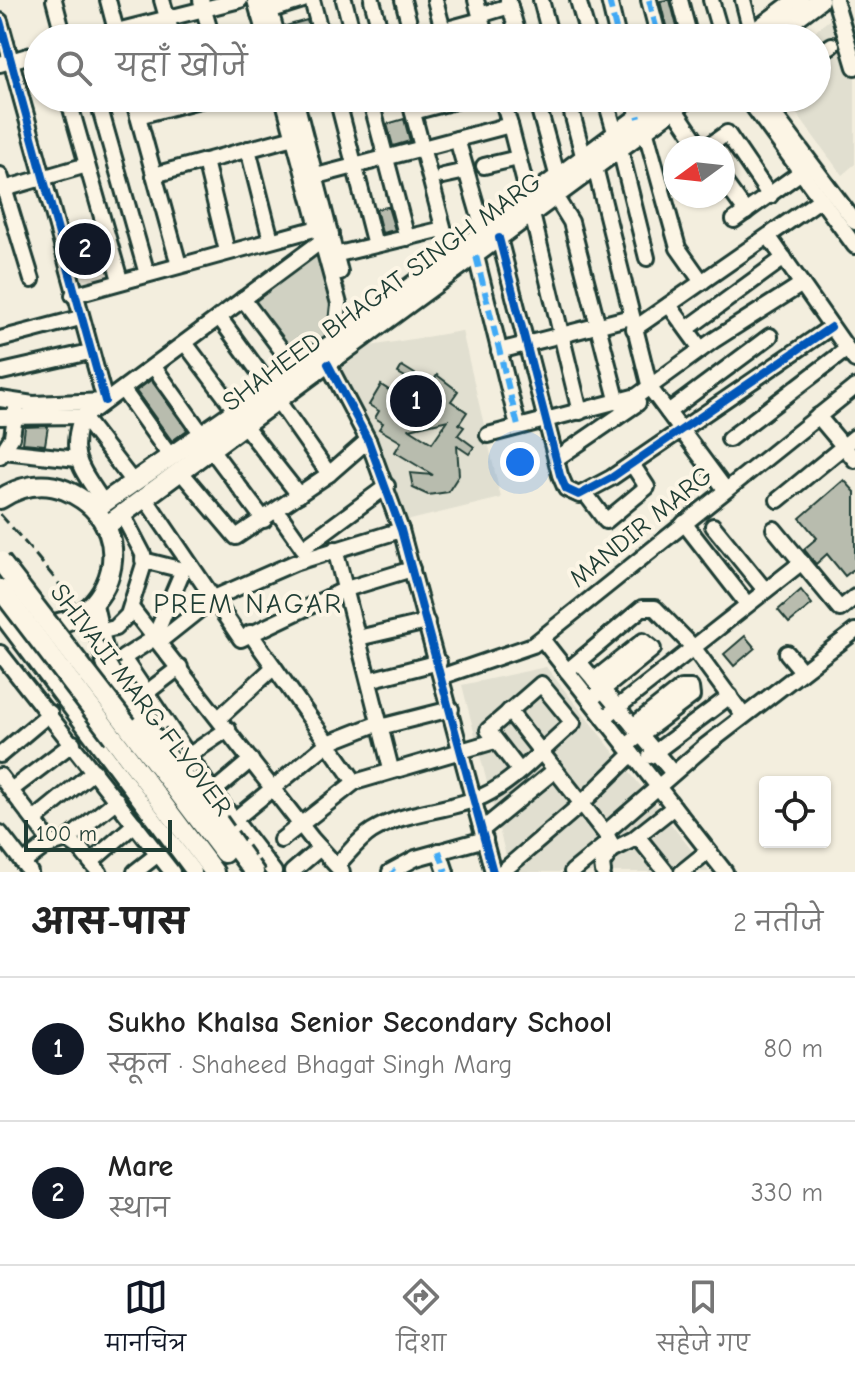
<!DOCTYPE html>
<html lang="hi">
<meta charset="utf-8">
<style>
:root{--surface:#fff;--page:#f6f6f6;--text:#222;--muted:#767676;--line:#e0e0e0;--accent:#111827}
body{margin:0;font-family:"Comic Neue","Playpen Sans Deva",sans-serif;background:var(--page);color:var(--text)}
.controls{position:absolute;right:24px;bottom:24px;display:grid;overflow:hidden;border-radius:8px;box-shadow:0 2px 6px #0004}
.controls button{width:72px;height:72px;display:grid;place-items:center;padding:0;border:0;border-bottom:2px solid var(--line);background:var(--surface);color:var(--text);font:40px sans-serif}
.compass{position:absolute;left:663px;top:136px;width:72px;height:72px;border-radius:50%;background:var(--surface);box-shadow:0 2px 6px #0004;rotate:255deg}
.scale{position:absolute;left:24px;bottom:20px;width:148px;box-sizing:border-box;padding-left:8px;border:4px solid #1f3d34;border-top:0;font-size:22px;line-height:28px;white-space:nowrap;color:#1f3d34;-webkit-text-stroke:6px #fcf5e5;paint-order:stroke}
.you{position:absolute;left:520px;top:462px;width:28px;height:28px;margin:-20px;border:6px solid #fff;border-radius:50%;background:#1a73e8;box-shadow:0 0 0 12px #1a73e833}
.badge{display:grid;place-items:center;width:52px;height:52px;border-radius:50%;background:var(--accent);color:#fff;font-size:26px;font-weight:700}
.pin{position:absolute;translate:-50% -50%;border:4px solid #fff;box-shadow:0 2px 8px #0006}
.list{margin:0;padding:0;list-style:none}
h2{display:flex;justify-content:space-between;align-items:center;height:104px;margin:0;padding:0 32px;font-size:34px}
h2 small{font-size:26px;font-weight:400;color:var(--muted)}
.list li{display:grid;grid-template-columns:52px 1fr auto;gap:24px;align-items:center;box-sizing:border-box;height:144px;padding:0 32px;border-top:2px solid var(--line)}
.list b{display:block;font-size:30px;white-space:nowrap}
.list p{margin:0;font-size:26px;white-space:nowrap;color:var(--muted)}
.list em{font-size:26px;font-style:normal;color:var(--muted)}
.icon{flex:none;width:44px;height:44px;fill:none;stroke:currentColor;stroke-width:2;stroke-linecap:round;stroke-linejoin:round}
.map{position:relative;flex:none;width:855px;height:872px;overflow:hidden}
.search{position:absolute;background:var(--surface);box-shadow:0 2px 6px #0004;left:24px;right:24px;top:24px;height:88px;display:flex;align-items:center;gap:20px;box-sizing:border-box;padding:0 28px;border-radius:44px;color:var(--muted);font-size:30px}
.sheet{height:392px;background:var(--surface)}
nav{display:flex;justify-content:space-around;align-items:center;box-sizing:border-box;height:112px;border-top:2px solid var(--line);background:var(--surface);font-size:22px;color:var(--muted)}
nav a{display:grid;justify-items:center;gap:4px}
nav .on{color:var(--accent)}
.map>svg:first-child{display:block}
</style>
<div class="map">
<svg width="855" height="872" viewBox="0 0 855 872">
<rect width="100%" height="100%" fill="#f3eede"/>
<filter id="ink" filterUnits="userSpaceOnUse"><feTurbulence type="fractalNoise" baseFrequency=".0125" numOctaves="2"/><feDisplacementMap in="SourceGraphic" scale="16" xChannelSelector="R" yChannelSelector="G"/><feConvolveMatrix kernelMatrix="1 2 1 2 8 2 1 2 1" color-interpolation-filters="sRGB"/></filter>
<g filter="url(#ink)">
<g fill="#e1dfd0">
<path d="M847,5L855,39V164L842,175L785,98H817V38H807Z"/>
<path d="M462,331L501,498L406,521L388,468L339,371L370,346Z"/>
<path d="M546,667L709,872H510L462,685Z"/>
</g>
<path fill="#d0d1c2" stroke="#78877b" stroke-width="2" d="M324,240L345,288L334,299L341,326L293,358L252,301Z"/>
<g fill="#b8bcae" stroke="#1f3d34" stroke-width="2" fill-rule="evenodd">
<path d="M666,0H670L680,38H669L660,1Z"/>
<path d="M307,20L312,38H290L286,26Z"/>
<path d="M404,119L410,141L393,146L387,124Z"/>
<path d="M388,207L395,230L382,233L376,209Z"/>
<path d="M94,232L100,263L79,269L70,235Z"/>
<path d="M402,366L418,376L410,389L402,383L405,377L398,373Z"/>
<path d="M437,375L458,391L451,401L467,412L459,424L464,427L458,435L474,447L469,454L457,446L459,475L448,492L428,495L413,488L410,473L433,475L395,452L401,442L379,429L383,423L375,418L379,411L369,405L381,385L395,394L398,389L402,399L398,405L419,421L430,403L423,398ZM448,420L432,443L410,429L414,428Z"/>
<path d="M151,380L187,430L172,441L136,391Z"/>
<path d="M48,426L45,445L23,443L25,427Z"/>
<path d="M844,480L855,492V568L845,576L827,554L816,564L804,549L817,538L800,518Z"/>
<path d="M801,590L812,604L789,623L778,610Z"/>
<path d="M745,636L755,648L734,666L724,654Z"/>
</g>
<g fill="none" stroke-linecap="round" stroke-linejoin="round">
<defs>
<g id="minor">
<path d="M54,0L64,38"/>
<path d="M108,0L118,38"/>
<path d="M162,0L173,38"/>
<path d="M201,0L212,38"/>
<path d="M255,0L266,38"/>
<path d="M267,0L278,38"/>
<path d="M312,0L322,38"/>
<path d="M344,0L354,38"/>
<path d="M372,0L379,26L388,38"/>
<path d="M403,0L413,38"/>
<path d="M435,0L443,30"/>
<path d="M476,0L486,38"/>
<path d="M508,0L519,38"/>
<path d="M541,0L551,38"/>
<path d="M578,0L589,38"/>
<path d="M609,0L618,38"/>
<path d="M649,0L659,38"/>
<path d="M680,0L690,38"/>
<path d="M711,0L722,38"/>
<path d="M743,0L752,35"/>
<path d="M835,0L855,67"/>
<path d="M259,14L303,0"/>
<path d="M480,15L510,6"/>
<path d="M0,21L105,401"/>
<path d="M89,38L240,0"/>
<path d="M414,38L481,20"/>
<path d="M817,55L832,45"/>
<path d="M0,64L38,53"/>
<path d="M68,98L120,280"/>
<path d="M97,98L147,274"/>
<path d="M133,98L179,265"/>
<path d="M283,98L339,304L335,342"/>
<path d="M295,98L340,272"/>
<path d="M337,98L375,245"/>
<path d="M370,98L407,238"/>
<path d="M409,98L451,257"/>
<path d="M536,98L558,178"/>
<path d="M568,98L584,159"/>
<path d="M605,98L616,135"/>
<path d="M634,98L639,118"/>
<path d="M747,98L855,246"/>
<path d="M762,98L855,222"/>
<path d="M674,108L701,148"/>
<path d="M413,112L466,98"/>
<path d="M138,116L207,98"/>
<path d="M510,125L529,199"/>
<path d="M645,129L678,248L702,282"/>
<path d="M457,139L484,232"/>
<path d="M706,148L727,133L770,196"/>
<path d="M248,149L271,240"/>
<path d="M620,149L647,258"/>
<path d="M205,161L227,251"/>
<path d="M484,166L518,158"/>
<path d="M595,167L650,388L725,489"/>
<path d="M0,175L32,280"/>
<path d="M154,175L294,137"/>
<path d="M443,176L466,171"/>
<path d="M305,179L510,125L502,98"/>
<path d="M723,180L746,212"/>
<path d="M4,189L87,165"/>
<path d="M555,196L571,222L618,403"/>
<path d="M532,214L580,412"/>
<path d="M734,220L801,172"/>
<path d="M769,237L855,360"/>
<path d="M499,238L560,475L566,489L579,495L611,478L831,327"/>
<path d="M330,256L443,229"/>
<path d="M476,256L518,426"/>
<path d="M73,295L318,228"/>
<path d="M243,299L296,369"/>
<path d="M669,305L701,349"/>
<path d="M219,317L270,387"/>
<path d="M634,329L821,199"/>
<path d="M687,329L784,258"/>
<path d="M0,339L80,318"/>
<path d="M185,343L236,411"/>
<path d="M499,351L631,317"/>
<path d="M328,364L368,440L401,530L493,872"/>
<path d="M154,367L202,434"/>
<path d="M2,372L90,352"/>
<path d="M123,390L170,456"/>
<path d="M0,399L33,404L105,401"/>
<path d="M278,401L329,474"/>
<path d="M668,412L770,336"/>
<path d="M82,416C67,456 82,469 103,502"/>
<path d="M82,416L133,482"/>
<path d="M818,416L855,460"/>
<path d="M0,417L82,416L94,410L331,234"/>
<path d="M244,425L299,495"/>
<path d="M488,435L637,396L714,340L802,284"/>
<path d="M729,439L847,349"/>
<path d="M211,449L264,520"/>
<path d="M4,451L77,459"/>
<path d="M0,456L12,437L16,409"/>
<path d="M556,459L638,403"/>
<path d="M181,472L236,537L329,474L368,440"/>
<path d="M585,493L606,521L647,487L632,464"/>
<path d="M145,498L241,639L346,589L412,569"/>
<path d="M778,500L855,437"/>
<path d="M277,511L303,548L387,486"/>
<path d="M684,523L747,604"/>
<path d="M713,526L765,590"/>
<path d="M774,529L840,609L855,597"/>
<path d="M335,549L391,769"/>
<path d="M143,560L183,570L155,636"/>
<path d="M132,609L312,839L342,872"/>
<path d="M0,614L194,872"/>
<path d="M99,632L115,628L128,615L144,564L143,554L122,514"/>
<path d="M250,633L355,782"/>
<path d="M156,637L123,658L213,792L274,872"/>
<path d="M358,638L427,622"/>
<path d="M542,639L725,872"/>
<path d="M160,641L214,598L294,563L401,530"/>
<path d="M0,653L172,872"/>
<path d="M787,653L802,671"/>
<path d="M580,663L673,773"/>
<path d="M567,671L642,608H655L693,647L743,715"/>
<path d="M443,676L533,645L855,387"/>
<path d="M369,680L439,662"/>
<path d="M146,693L180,667"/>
<path d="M590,700L653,649L643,641L594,680"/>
<path d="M509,711L608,837L612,850L602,864L603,872"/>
<path d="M219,718L274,667"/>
<path d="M604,718L802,562"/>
<path d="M380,727L451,709"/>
<path d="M626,746L692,696L691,688H681L633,726"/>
<path d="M0,755L50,713"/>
<path d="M188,756L228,729"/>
<path d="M650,756L730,696"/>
<path d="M0,776L52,844"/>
<path d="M11,790L73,743"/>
<path d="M213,792L251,760"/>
<path d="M34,820L94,771"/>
<path d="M234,820L328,743L379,723"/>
<path d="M483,829L555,770"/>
<path d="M0,833L30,872"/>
<path d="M605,833L704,747L855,631"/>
<path d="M636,837L674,807"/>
<path d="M67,840L80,849L99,872"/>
<path d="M281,840L355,782L495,741"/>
<path d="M612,850L638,837L666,872"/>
<path d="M439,851L446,872"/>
<path d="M91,862L135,824"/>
<path d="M23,863L44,847L67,840L117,800"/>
<path d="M337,865C348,854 359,839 372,831C406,810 447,812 483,796C516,781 545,746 573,723L541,684L488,730L519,770"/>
<path d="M135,872L158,854"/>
<path d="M292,872L320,848"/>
<path d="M390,872L416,858L485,839"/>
<path d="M502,872L580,805L632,754"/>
<path d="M572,872L610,841"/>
<path d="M682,872L708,851"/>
</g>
<g id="major">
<path d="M747,38L798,0"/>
<path d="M768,38L819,0"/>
<path d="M0,499C20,486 43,481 65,490C159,529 100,664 0,614"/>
<path d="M95,509L361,324L665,98"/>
<path d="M106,526L687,98"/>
<path d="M93,605L107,666L133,710L254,872"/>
<path d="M127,725L224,853"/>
<path d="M113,737L214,872"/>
</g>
</defs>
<use href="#minor" stroke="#1f3d34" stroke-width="20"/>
<use href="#major" stroke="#1f3d34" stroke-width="24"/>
<use href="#minor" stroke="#fcf5e5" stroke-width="14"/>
<use href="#major" stroke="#fcf5e5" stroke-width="18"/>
<path stroke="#1f3d34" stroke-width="3" stroke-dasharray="12 6" stroke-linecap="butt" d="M0,514C100,625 179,751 267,872"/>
<defs>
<g id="major-bridge">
<path d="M0,561L127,725"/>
<path d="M0,589L113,737"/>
</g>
</defs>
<use href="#major-bridge" stroke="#1f3d34" stroke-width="24" stroke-linecap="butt"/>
<use href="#major-bridge" stroke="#fcf5e5" stroke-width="18"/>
<g stroke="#3fa9f5" stroke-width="6" stroke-dasharray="12 6" stroke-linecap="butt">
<path d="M609,0L618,38"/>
<path d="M649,0L659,38"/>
<path d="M634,98L639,118"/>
<path d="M476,256L518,426"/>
<path d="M439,851L446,872"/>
<path d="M392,870L394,872"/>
</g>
<defs>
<g id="cycleway">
<path d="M0,21L105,401"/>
<path d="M499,238L560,475L566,489L579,495L611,478L831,327"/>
<path d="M328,364L368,440L401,530L493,872"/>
</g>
</defs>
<use href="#cycleway" stroke="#fcf5e5" stroke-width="13"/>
<use href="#cycleway" stroke="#0057b8" stroke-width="8"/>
</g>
</g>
<g text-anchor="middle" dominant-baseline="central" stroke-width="8" stroke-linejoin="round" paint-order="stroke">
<g font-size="26" fill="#1f3d34" stroke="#fcf5e5">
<text transform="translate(382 292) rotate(-36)">SHAHEED BHAGAT SINGH MARG</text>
<text transform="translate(641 527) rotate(-39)">MANDIR MARG</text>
<text transform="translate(141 700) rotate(53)">SHIVAJI MARG FLYOVER</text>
</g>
<g font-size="28" letter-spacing="2" fill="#1f3d34" stroke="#fcf5e5">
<text x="248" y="604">PREM NAGAR</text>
</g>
</g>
</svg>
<div class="controls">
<button><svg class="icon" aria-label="locate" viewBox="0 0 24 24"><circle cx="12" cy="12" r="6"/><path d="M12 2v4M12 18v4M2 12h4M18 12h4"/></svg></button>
</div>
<svg class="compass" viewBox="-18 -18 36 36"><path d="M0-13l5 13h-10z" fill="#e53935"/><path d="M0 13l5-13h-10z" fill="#767676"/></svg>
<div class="scale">100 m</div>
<div class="you"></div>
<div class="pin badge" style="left:416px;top:401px">1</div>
<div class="pin badge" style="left:85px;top:249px">2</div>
<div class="search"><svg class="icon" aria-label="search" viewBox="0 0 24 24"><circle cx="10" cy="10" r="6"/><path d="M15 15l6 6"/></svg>यहाँ खोजें</div>
</div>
<section class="sheet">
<h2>आस-पास<small>2 नतीजे</small></h2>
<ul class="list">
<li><span class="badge">1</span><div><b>Sukho Khalsa Senior Secondary School</b><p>स्कूल · Shaheed Bhagat Singh Marg</p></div><em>80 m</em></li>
<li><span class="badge">2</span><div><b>Mare</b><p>स्थान</p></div><em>330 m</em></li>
</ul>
</section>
<nav>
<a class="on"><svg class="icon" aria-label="map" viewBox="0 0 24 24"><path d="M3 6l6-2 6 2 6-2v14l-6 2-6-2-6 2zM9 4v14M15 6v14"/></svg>मानचित्र</a>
<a><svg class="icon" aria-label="directions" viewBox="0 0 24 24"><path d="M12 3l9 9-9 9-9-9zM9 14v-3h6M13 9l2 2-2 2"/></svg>दिशा</a>
<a><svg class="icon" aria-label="saved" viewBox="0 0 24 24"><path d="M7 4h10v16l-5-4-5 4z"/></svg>सहेजे गए</a>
</nav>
